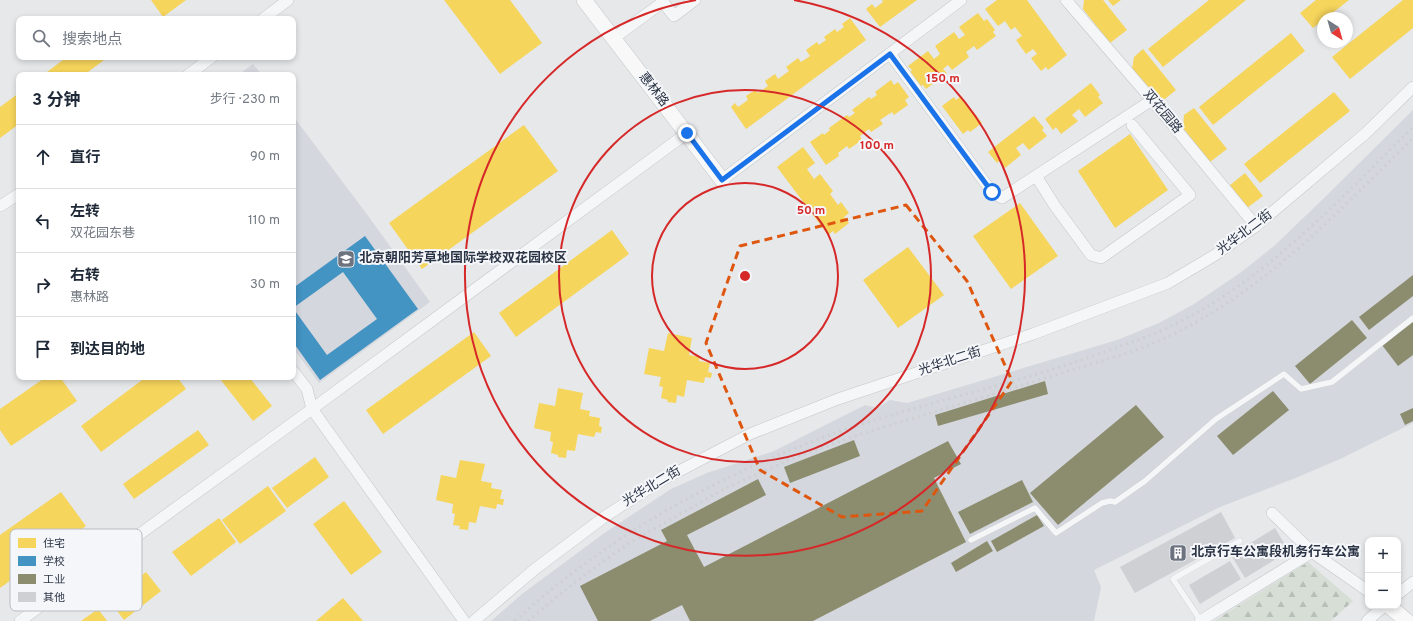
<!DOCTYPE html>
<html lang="zh">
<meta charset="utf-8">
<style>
:root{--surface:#fff;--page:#f6f6f7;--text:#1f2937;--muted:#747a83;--line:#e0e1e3}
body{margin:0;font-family:Overpass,"Noto Sans SC",sans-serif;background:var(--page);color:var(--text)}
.controls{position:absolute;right:12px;bottom:12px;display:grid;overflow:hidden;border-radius:8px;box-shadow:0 2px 6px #0003}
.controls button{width:36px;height:36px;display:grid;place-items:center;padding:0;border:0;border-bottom:1px solid var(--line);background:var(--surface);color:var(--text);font:20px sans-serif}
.compass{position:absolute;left:1317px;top:12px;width:36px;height:36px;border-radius:50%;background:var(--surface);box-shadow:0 2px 6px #0003;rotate:143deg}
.stop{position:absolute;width:12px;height:12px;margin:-9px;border:3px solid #1a73e8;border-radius:50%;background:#fff}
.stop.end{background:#1a73e8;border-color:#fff;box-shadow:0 1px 4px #0008}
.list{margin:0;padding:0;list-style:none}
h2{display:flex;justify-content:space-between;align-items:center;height:52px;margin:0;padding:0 16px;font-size:17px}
h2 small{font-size:13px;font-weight:400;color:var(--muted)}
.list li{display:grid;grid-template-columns:26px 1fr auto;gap:12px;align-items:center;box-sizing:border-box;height:64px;padding:0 16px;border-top:1px solid var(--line)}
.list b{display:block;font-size:15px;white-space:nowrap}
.list p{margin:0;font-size:13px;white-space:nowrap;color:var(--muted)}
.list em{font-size:13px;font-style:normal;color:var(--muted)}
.icon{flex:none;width:22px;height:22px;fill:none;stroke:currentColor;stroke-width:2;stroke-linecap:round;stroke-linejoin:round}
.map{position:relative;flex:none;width:1413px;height:621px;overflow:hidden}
.search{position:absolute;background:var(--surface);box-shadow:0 2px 6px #0003;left:16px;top:16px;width:280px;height:44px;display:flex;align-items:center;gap:10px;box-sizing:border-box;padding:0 14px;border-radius:8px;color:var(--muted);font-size:15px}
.panel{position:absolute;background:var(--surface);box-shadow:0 2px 6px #0003;left:16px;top:72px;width:280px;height:308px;border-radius:8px}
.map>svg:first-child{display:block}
</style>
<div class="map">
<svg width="1413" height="621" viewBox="0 0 1413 621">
<defs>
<pattern id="forest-firs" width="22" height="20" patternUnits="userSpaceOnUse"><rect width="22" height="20" fill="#d6ded6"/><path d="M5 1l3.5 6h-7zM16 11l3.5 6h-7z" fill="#b8bfb9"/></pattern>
</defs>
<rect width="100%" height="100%" fill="#e6e8ea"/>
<g fill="#d4d7dd">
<path d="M253,64L262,75H238Z"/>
<path d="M1413,110V423L1340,459L1298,477L1220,507L1094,570L1101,587L1094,621H491L522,594L603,534L671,489L707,473L774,451L865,405L877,408L890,400L907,403L1117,340L1159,323L1194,304L1240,273L1274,246L1322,200Z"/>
<path d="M293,116L369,217L430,302L319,383L293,348Z"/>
</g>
<path fill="url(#forest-firs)" d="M1308,562L1353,601L1331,621H1214Z"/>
<g fill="#f6d55c">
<path d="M151,0H186L163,17Z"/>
<path d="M444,0H510L542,43L500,74Z"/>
<path d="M882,0H917L880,27L866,9L872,4L875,8L883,2Z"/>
<path d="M997,0H1027L1067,55L1048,70L1046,67L1041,71L1031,58L1037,54L1033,49L1026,54L1016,40L1022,36L1015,27L1011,30L1005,21L998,26L985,9Z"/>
<path d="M1084,0H1103L1127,30L1110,43L1083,9Z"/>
<path d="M1108,0H1121L1113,6Z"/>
<path d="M1209,0H1246L1163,67L1148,49Z"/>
<path d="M1316,0H1349L1326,18H1323V20L1313,28L1300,13Z"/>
<path d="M1403,0H1413V28L1350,79L1332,57Z"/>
<path d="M978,13L984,21L987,19L995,30L993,32L996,36L977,50L974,46L966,52L969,57L952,70L948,65L943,69L947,73L926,89L923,85L920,86L910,72L912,70L908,66L928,51L934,59L940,54L935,46L954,32L959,39L965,35L959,27Z"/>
<path d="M850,18L866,40L746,129L731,107L735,103L738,107L748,100L746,96L755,90L758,93L768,86L765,81L775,74L778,79L789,71L786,67L798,58L801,62L810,56L806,50L817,42L819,45L826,40L824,37L835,29L837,32L844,27L842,24Z"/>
<path d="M1291,33L1305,51L1213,125L1199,107Z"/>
<path d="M1143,49L1176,90L1160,103L1132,69L1134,57Z"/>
<path d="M67,57H108L84,75H43Z"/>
<path d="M891,80L894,85L898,82L909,97L905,100L908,105L894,115L892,112L880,120L883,124L871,132L869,129L860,136L862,140L849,149L847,146L838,153L839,156L826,165L810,142L823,133L824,135L830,130L829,128L847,115L849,117L855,113L852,110L869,97L871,99L877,95L875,92Z"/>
<path d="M1091,83L1100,95L1098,97L1103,103L1085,117L1079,109L1072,115L1078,121L1061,134L1056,127L1053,130L1045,119Z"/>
<path d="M1334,92L1350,111L1260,183L1244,164Z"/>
<path d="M19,93V124L0,138V107Z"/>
<path d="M961,96L982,123L970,132L968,130L963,134L942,106L954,97L956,100Z"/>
<path d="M1194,108L1227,149L1210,162L1183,128L1184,115Z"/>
<path d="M1034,116L1044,128L1042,130L1047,136L1029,150L1023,143L1016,148L1021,155L1005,168L999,161L997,163L988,152Z"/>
<path d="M524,125L558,171L422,269L389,223Z"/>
<path d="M1130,134L1168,190L1115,228L1078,171Z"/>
<path d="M803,147L815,163L807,169L814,179L820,174L833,191L830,194L838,205L841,202L849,213L844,217L849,223L835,234L833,231L828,235L777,167Z"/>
<path d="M1245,173L1263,196L1247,208L1229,186Z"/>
<path d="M1020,203L1058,256L1011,289L973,236Z"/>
<path d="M612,230L629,254L516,337L499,313Z"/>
<path d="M908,247L944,295L898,328L863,280Z"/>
<path d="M474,332L491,356L383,434L366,410Z"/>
<path d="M668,333L692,338L689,355L700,357L699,361L710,363L708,372L712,373L711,378L705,377L704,383L687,380L684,397L677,395L676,403L667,402L668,400L661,398L663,387L659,386L661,377L644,374L649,348L664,351Z"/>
<path d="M46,377H60L77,401L11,446L0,430V409Z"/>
<path d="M146,377H177L186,389L101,452L81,426Z"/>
<path d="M222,377H249L272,406L253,421L220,379Z"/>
<path d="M558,388L583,393L580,409L590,411L589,416L600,418L599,426L602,427L601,433L596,432L594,437L578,434L575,451L567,450L566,458L558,457V455L551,453L553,442L550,441L551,432L534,428L539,403L555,406Z"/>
<path d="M198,430L209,445L134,499L123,484Z"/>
<path d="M315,457L329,477L287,508L272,488Z"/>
<path d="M460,460L485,464L481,481L492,483L491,488L502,490L500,499H504L503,505L497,504L496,509L480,506L476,523L469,522L468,530L459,529L460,526L453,525L455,514L452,513L453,504L436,500L441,475L456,478Z"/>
<path d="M268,486L286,511L240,544L222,520Z"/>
<path d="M61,492L86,526L0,588V535Z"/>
<path d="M344,501L382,552L351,575L313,524Z"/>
<path d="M219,518L236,542L191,576L172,552Z"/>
<path d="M146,572L161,591L124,620L109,600Z"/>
<path d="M343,598L363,621H316Z"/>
<path d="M98,609L107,621H81Z"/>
</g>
<path fill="#4393c3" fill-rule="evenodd" d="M365,236L418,309L320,380L293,342V288ZM343,272L377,319L327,355L293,308Z"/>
<g fill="#8c8c6e">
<path d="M1413,275V296L1369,330L1359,317Z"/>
<path d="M1352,320L1367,338L1310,384L1295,366Z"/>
<path d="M1413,322V355L1398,366L1382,345Z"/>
<path d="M1045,381L1048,394L938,426L935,415Z"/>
<path d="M1273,391L1289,410L1233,455L1217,436Z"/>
<path d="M1136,405L1164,437L1058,525L1030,493Z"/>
<path d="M1413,408V421L1405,425L1400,414Z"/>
<path d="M854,440L860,456L790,483L784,467Z"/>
<path d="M948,441L961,464L934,478L966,542L813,621H690L682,605L650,621H598L580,586L667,541L661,530L758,479L766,495L687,535L704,567Z"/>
<path d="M1022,480L1033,502L970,534L958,512Z"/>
<path d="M1037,515L1044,526L997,552L991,541Z"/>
<path d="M987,541L993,551L956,572L951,563Z"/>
</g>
<g fill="#ced0d3">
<path d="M1221,512L1235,538L1135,593L1120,567Z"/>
<path d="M1275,528L1289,551L1245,578L1231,555Z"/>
<path d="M1230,561L1241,579L1200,604L1189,585Z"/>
</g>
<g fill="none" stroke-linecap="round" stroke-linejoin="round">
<defs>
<g id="lane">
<path d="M971,540L1035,508L1056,533L1102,503L1110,501L1115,502L1145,481L1216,419L1284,374L1301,389L1332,382L1413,318"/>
<path d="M1201,621L1173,579L1240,541"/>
</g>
<g id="street">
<path d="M1066,0L1152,100L1256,226"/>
<path d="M263,19L288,0"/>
<path d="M614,38L663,2L674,16L695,0"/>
<path d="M890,54L992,192L1002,198L1152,100"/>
<path d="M188,75L212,57"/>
<path d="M1036,176L1055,206L1091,255L1101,258L1190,195L1132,125"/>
<path d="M722,180L961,0"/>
<path d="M0,206L19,194"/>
<path d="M293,371L307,389L312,409L464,621"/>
<path d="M1272,513L1312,552L1368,591"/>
<path d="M1398,594L1413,582"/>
<path d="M20,621L312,409L687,133"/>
<path d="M474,621L535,569L607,515L662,480L750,434L838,399L1033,334L1168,283L1215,255L1256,226L1366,133L1413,87"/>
<path d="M1200,621L1312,552"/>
<path d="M1367,621L1384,606"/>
</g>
<g id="secondary">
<path d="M584,0L722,180"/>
<path d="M1389,606L1407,621"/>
</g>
</defs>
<use href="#lane" stroke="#c4c6c8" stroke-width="6"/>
<use href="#street" stroke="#c4c6c8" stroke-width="12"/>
<use href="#secondary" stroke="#c4c6c8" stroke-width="16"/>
<use href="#lane" stroke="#f5f6f7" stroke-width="5.5"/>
<use href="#street" stroke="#f5f6f7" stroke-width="11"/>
<use href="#secondary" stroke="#f8f8f8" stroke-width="15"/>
<g stroke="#cecfd2" stroke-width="3" stroke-dasharray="2 4" stroke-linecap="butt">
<path d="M515,621C621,524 750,457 888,416C963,394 1040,376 1113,349C1136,340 1160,333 1181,321C1271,275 1342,197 1413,127"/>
<path d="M528,621L554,599L591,570L631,542L724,489L789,460L855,436L1128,353C1245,312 1327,223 1413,138"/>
</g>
</g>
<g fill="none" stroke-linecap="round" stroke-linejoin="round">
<path stroke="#1a73e8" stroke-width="5" d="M687,133L722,180L890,54L992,192"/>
</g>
<path fill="none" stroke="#df570f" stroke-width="3" stroke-dasharray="8 5" stroke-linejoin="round" d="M906,205L967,281L1012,381L922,511L842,517L760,470L706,343L740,246Z"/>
<g fill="none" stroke="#d62828" stroke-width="2">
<circle cx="745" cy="276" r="93"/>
<circle cx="745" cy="276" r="186"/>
<path d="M794 0A280 280 0 1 1 696 0"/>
</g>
<defs>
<symbol id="school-square" viewBox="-11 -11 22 22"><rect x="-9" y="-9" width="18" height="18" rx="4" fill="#6c737f" stroke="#f4f6f9"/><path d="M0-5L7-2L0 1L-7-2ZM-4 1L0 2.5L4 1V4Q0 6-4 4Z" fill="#fff"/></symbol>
<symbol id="building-square" viewBox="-11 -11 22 22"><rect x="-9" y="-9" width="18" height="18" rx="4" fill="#6c737f" stroke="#f4f6f9"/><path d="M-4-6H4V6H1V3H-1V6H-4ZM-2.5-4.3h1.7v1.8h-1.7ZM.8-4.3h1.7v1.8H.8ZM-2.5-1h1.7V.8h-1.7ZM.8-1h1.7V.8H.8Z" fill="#fff"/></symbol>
</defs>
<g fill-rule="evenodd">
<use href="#school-square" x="336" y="249" width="20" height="20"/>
<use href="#building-square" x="1168" y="543" width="20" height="20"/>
</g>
<g text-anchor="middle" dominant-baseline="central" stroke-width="4" stroke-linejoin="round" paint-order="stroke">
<g font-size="13" fill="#2b3445" stroke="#f4f6f9">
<text transform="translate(653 90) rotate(52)">惠林路</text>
<text transform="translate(1162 112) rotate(50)">双花园路</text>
<text transform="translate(1245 233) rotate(-37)">光华北二街</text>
<text transform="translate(950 362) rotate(-18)">光华北二街</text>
<text transform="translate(652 487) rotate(-31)">光华北二街</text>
</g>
<g font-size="13" font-weight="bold" fill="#2b3445" stroke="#f4f6f9" text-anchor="start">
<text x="359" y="259">北京朝阳芳草地国际学校双花园校区</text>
<text x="1191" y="553">北京行车公寓段机务行车公寓</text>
</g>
</g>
<rect x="10" y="529" width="132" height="82" rx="6" fill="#f4f6f9" stroke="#b8bcc3" stroke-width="1"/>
<rect x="18" y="538" width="18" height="10" fill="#f6d55c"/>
<rect x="18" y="556" width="18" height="10" fill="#4393c3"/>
<rect x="18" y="574" width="18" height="10" fill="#8c8c6e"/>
<rect x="18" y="592" width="18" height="10" fill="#ced0d3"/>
<g font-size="11" fill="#2b3445">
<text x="43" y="547">住宅</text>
<text x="43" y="565">学校</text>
<text x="43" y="583">工业</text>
<text x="43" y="601">其他</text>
</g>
<circle cx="745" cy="276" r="6" fill="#d62828" stroke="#f4f6f9" stroke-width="2"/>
<g font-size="12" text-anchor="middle" font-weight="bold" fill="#d62828" stroke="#f4f6f9" stroke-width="4" stroke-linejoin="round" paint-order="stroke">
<text x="943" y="82">150 m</text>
<text x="877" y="149">100 m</text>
<text x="811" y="214">50 m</text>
</g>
</svg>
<div class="controls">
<button>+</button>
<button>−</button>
</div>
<svg class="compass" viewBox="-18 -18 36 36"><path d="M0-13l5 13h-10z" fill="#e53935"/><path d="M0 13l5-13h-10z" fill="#747a83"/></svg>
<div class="stop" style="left:992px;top:192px"></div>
<div class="stop end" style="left:687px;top:133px"></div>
<div class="search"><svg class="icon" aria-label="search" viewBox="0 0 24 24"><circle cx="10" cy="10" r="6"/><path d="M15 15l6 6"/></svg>搜索地点</div>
<section class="panel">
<h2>3 分钟<small>步行 · 230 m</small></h2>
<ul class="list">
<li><svg class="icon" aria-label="ahead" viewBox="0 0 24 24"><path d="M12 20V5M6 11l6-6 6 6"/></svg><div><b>直行</b></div><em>90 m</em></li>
<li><svg class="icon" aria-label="left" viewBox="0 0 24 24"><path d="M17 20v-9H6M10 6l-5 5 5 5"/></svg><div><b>左转</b><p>双花园东巷</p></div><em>110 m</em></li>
<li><svg class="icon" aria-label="right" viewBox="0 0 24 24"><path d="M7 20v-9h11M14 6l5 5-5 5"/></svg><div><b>右转</b><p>惠林路</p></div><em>30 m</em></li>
<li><svg class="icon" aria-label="arrive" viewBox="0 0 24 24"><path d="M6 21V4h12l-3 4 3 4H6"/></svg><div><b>到达目的地</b></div></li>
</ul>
</section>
</div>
